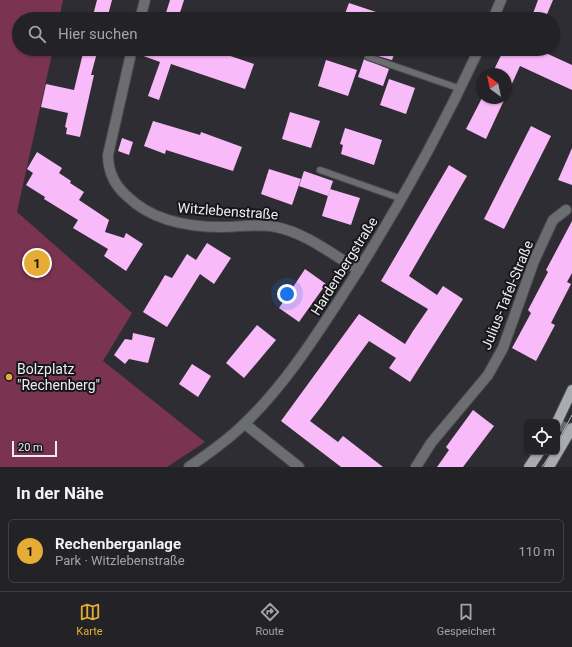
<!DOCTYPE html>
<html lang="de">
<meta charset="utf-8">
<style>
:root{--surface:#232227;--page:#2f2f33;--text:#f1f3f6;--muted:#a3a4a7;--line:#403f44;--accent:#e5ad36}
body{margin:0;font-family:Roboto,sans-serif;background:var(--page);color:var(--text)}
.controls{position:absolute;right:12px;bottom:12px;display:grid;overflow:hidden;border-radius:6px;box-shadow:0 1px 3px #0004}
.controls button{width:36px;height:36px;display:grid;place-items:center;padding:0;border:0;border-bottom:1px solid var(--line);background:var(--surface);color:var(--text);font:20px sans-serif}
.compass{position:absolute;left:476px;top:68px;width:36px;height:36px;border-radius:50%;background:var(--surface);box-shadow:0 1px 3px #0004;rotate:327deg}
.scale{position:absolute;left:12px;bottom:10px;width:45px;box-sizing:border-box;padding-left:4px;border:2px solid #edecf1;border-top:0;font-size:11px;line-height:14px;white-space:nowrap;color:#edecf1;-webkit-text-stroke:3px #171619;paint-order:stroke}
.you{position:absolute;left:287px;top:294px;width:14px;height:14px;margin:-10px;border:3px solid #fff;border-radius:50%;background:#1a73e8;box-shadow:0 0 0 6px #1a73e833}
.badge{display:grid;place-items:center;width:26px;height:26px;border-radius:50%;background:var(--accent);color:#111;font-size:13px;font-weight:700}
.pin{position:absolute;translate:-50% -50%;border:2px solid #fff;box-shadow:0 1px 4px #0006}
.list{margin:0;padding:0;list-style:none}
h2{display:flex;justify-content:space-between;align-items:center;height:52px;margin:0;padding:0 16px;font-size:17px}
h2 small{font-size:13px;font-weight:400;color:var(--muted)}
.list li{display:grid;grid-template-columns:26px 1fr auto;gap:12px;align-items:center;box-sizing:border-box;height:64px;margin:0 8px 8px;padding:0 8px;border:1px solid var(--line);border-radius:6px}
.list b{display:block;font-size:15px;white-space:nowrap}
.list p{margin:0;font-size:13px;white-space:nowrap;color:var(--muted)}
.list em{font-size:13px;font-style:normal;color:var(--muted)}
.icon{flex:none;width:22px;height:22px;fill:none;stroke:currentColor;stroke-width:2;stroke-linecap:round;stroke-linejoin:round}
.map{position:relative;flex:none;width:572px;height:467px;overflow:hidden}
.search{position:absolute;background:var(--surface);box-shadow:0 1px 3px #0004;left:12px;right:12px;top:12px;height:44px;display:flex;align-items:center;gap:10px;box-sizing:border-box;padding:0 14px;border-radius:22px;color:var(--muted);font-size:15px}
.sheet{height:124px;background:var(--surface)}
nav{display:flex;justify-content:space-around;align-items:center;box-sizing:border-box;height:56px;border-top:1px solid var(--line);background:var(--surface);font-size:11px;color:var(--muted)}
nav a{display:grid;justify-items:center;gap:2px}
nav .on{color:var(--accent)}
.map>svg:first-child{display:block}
</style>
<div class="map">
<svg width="572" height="467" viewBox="0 0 572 467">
<rect width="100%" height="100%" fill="#2f2d34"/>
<path fill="#7a3452" d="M0,0H63L59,19H19V49H53L17,212L132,313L103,361L205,442L167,467H0Z"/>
<g fill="#f8baf8">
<path d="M97,0H112L107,19H92Z"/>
<path d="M170,0H184L178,19H164Z"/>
<path d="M538,0H553L545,19H531Z"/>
<path d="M349,3L391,17V19H343Z"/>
<path d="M84,49H98L91,75H94L80,137L66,134L67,128L65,127L68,113L41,107L46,84L74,90Z"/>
<path d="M138,49H210L254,64L245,89L171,64L159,100L148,96L160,62L138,54Z"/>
<path d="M368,49H396L392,60L367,53Z"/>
<path d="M504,49H537L572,65V90L520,66L506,97V74H492Z"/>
<path d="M364,59L389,69L383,86L358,77Z"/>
<path d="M326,60L357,70L348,96L318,86Z"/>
<path d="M389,79L415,88L406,114L380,105Z"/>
<path d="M482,98H505L486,139L466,129Z"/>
<path d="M290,112L320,121L311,148L282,139Z"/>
<path d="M153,121L200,135L201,132L242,147L233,171L166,150L165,154L144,146Z"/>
<path d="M531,126L551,136L504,229L484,219Z"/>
<path d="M345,128L382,140L374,165L341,154L343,145L340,144Z"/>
<path d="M122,138L133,142L129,155L118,151Z"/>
<path d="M572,148V185L558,180Z"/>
<path d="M37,152L62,168L59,173L71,181L70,183L84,192L79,200L109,220L105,232L124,238L126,233L143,244L126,271L104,256L108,249L73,228L78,220L44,199L45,197L26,185L33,173L27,169Z"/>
<path d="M449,165L467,176L409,276L437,295L443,286L463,299L410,382L389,368L396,358L369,341L321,407L310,421L338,442L343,436L383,467H341L281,421L359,314L405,344L413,331L428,309L381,281Z"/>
<path d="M269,169L301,179L292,205L261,194Z"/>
<path d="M304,171L333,181L328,196L299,186Z"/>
<path d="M330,189L360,198L351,225L322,216Z"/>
<path d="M572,221V273L567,282L571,284L551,323L555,325L536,361L512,348L531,313L528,310L548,272L546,270Z"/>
<path d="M207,243L231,258L214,284L200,274L167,327L143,312L165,275L172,278L187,254L196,260Z"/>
<path d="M305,269L326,284L299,322L279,308Z"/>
<path d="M257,325L276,340L244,378L226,363Z"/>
<path d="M133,333L155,338L148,363L129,359L125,364L114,355L125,339L132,340Z"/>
<path d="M192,364L211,376L198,397L179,384Z"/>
<path d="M473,410L494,426L463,467H437L449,450L446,447Z"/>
</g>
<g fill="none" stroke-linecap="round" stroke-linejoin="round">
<defs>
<g id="lane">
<path d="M368,57L461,89"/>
<path d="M320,170L402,199"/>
</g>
<g id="street">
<path d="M140,19L145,0"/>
<path d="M493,19L501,0"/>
<path d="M132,49L108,155C108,172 115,186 128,197C153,221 187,227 221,227C239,227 258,223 276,227C306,233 333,255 359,270"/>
<path d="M245,424L299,467"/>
<path d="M557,424L572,431"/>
<path d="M189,467C208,454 228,440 244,424C281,389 310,345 338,302C391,221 438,137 479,49"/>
<path d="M416,467L431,443L488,375L503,348L534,261L553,220L566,210"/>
</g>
<g id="primary">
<path d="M557,422L572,390"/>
<path d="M529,467L539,452"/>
<path d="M549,467L572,428"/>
</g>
</defs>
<use href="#lane" stroke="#4a484e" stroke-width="8"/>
<use href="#street" stroke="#4a484e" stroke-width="12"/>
<use href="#primary" stroke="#4a484e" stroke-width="12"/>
<use href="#lane" stroke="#6b6d70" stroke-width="6"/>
<use href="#street" stroke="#6b6d70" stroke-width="10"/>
<use href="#primary" stroke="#a8abb2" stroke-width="10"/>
<g stroke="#b3b2b7" stroke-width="1">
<path d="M557,429L572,400"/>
<path d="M557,443L572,415"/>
<path d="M535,467L545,452"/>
<path d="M542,467L552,452"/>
</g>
</g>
<circle fill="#e5ad36" stroke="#171619" stroke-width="1.5" cx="9" cy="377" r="4"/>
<g text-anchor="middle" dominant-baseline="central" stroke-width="4" stroke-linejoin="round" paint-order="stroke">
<g font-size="14" fill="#edecf1" stroke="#171619">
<text transform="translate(228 211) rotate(4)">Witzlebenstraße</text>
<text transform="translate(344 266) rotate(-58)">Hardenbergstraße</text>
<text transform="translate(507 295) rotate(-68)">Julius-Tafel-Straße</text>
</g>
<g font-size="14" fill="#edecf1" stroke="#171619" text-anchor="start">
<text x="17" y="369">Bolzplatz<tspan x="17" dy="16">"Rechenberg"</tspan></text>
</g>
</g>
</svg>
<div class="controls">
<button><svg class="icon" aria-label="locate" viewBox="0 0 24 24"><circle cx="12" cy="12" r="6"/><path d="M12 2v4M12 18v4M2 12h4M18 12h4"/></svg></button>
</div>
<svg class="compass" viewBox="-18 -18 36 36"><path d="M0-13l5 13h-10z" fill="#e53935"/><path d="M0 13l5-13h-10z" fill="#a3a4a7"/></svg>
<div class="scale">20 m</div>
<div class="you"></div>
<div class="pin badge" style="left:37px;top:263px">1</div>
<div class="search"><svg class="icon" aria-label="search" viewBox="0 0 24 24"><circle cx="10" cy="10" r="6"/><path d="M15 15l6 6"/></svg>Hier suchen</div>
</div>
<section class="sheet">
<h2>In der Nähe<small></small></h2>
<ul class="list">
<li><span class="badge">1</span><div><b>Rechenberganlage</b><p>Park · Witzlebenstraße</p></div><em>110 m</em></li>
</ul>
</section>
<nav>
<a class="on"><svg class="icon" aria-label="map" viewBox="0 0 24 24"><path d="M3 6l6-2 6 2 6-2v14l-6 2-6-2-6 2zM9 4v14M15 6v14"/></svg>Karte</a>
<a><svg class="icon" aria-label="directions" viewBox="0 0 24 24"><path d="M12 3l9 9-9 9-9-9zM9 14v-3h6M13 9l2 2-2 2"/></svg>Route</a>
<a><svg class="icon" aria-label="saved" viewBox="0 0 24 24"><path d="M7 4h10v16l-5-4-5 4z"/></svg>Gespeichert</a>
</nav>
